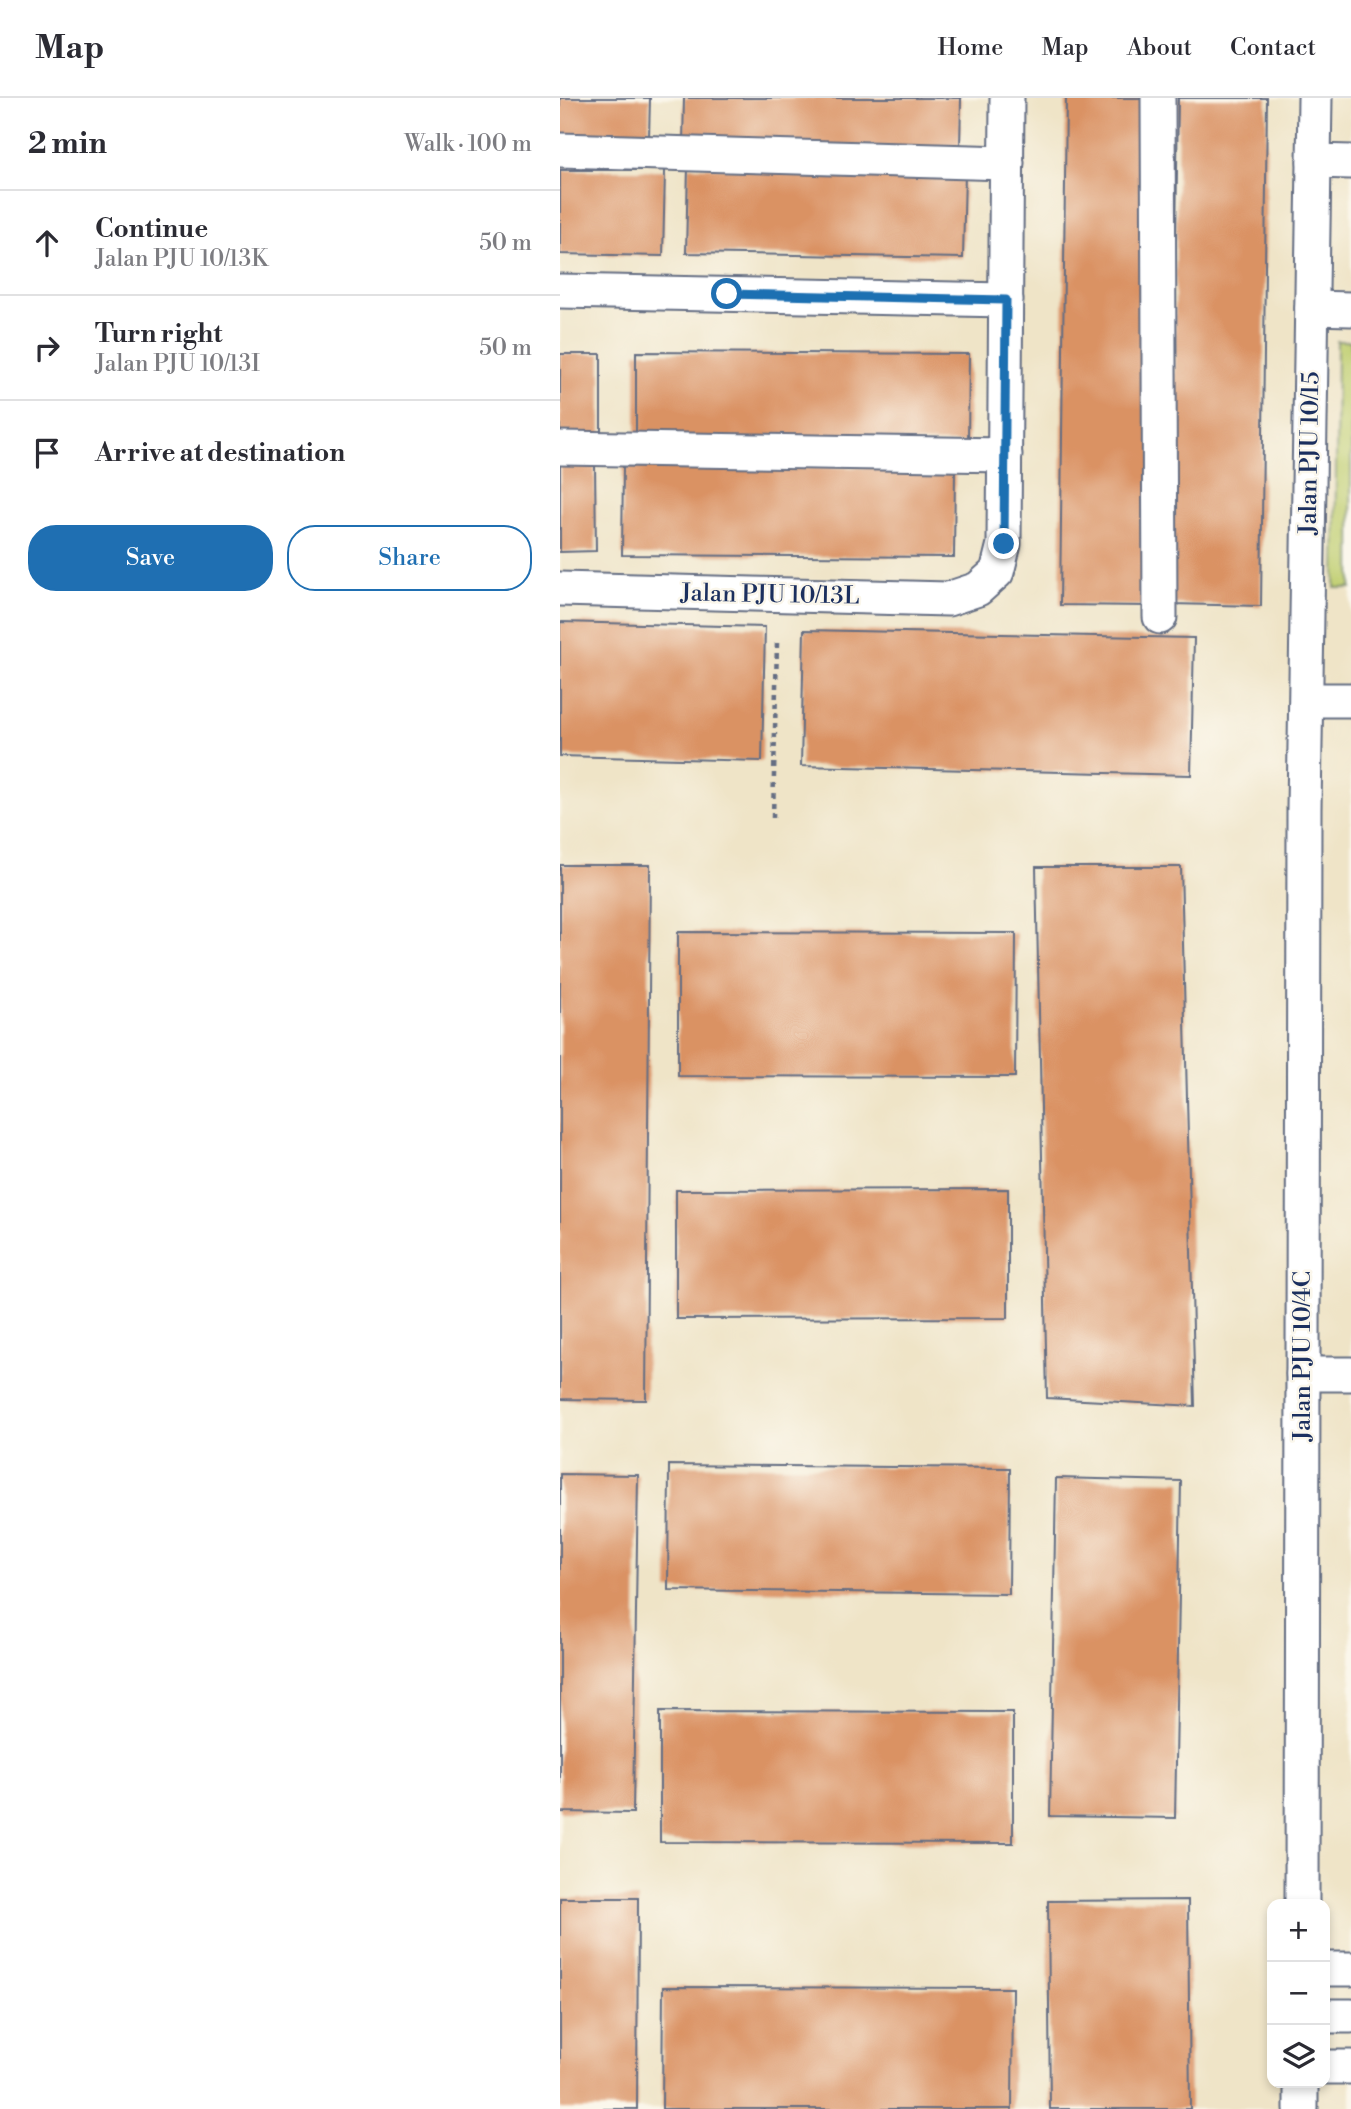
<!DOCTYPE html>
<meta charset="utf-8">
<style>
:root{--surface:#fff;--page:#f7f7f7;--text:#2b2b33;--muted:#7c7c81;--line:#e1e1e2;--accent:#1f6fb2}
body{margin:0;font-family:"Libre Bodoni",serif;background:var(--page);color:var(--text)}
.controls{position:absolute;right:21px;bottom:21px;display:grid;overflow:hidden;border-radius:14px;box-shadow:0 4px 10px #0003}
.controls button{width:63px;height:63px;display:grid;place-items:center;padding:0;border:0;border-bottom:2px solid var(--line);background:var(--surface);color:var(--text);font:35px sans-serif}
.stop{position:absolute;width:21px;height:21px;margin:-16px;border:5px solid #1f6fb2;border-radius:50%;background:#fff}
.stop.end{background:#1f6fb2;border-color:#fff;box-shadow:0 2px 7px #0008}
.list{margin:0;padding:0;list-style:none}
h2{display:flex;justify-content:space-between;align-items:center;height:91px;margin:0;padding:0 28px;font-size:30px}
h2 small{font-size:23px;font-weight:400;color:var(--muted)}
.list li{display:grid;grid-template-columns:46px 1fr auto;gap:21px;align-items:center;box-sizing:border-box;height:105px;padding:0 28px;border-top:2px solid var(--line)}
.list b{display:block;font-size:26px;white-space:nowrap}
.list p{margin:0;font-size:23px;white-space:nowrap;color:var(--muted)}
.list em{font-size:23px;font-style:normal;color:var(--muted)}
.actions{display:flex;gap:14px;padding:21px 28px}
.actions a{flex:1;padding:16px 0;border:2px solid var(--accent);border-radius:28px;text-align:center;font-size:24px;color:var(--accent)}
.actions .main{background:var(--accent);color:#fff}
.icon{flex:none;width:38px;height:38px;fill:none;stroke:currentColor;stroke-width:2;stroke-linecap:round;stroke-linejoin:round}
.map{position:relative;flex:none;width:791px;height:2011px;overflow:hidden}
header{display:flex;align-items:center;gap:42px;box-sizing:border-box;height:98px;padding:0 35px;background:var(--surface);border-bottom:2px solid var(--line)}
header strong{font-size:33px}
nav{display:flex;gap:38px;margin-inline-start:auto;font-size:24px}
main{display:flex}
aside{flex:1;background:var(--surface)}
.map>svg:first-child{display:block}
</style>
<header>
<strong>Map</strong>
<nav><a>Home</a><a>Map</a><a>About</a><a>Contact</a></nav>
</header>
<main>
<aside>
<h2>2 min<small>Walk · 100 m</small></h2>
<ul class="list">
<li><svg class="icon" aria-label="ahead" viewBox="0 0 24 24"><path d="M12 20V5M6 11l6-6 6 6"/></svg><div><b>Continue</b><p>Jalan PJU 10/13K</p></div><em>50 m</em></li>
<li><svg class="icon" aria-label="right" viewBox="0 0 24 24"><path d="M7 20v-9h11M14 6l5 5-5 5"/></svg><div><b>Turn right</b><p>Jalan PJU 10/13I</p></div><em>50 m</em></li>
<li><svg class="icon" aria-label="arrive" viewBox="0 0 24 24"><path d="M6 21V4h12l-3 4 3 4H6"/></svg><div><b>Arrive at destination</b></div></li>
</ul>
<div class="actions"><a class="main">Save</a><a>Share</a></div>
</aside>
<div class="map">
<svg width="791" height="2011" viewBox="0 0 791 2011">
<rect width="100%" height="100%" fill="#fbf7ec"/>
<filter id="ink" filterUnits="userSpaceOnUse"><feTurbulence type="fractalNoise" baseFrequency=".0143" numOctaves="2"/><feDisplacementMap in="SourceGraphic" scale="14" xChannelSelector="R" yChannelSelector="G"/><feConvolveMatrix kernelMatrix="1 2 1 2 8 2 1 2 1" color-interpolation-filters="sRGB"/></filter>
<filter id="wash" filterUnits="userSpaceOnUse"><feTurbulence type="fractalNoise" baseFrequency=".00686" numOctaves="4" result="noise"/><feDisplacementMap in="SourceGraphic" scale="28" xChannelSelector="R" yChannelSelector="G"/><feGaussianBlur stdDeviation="1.57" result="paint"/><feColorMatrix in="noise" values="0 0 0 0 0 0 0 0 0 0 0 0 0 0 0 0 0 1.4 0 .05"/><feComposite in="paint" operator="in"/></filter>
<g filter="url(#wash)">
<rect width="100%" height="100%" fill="#efe4c7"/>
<path fill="#bfce70" stroke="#6d7e67" stroke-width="2" d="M777,243H791V490H775Z"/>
<g id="blocks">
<g fill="#da9264">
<path d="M0,0H90L89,40L0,38Z"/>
<path d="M124,0H401L400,51L123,46Z"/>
<path d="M506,0H596L590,508L500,507Z"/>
<path d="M618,0H707L701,508L611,506Z"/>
<path d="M128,69L405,74L403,160L126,155Z"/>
<path d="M0,72H105L103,158L0,156Z"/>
<path d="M76,254L409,256L408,345L76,343Z"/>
<rect x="0" y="256" width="41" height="87"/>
<path d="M0,366H35L36,453L0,454Z"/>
<path d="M63,368L395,370L394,459L62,457Z"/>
<path d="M0,524L205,529L202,663L0,658Z"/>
<path d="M244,532L634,540L631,677L241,668Z"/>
<path d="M0,767H90L86,1302L0,1301Z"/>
<path d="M476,769H621L635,1308L487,1300Z"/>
<path d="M118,834L456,835L455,979L118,978Z"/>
<path d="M448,1091V1220L116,1221V1092Z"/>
<path d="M109,1367L450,1370L449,1496L108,1492Z"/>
<path d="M0,1376L78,1377L73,1715L0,1714Z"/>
<path d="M496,1380L621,1383L615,1720L490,1718Z"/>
<path d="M100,1613L453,1614V1745L100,1744Z"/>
<path d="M0,1800H78L77,2011H0Z"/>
<path d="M628,1802L630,2011H490L488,1803Z"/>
<path d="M103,1889L453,1890L452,2011H102Z"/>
</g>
</g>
</g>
<g filter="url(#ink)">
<use href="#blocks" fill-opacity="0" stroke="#656e83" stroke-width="2"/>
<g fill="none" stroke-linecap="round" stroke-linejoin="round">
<defs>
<g id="minor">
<path d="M598,0L600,519"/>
<path d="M0,52L447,65"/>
<path d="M754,63L791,64"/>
<path d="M0,193L446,202"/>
<path d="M752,210L791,211"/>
<path d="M0,350L445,357"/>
<path d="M0,491L388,501L418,491L437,474L444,446L447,0"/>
<path d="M747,602H791"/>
<path d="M743,1276H791"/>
<path d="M742,1806L744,711L755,0"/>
<path d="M765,1871H791"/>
<path d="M765,1918H791"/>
<path d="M765,1969H791"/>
<path d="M741,2011V1985"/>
</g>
</defs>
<use href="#minor" stroke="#656e83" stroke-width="37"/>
<path stroke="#656e83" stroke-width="4.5" stroke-dasharray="5 5" stroke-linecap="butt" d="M213,720L217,545"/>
<use href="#minor" stroke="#fff" stroke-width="33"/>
</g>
</g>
<g fill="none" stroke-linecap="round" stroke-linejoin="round" filter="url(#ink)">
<path stroke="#1f6fb2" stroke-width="9" d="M167,196L446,202L444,446"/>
</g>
<g text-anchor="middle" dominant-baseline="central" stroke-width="5" stroke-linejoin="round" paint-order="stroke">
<g font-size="24" fill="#1b2f5e" stroke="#fbf7ec">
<text transform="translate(750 355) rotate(-89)">Jalan PJU 10/15</text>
<text transform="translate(210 497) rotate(1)">Jalan PJU 10/13L</text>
<text transform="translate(743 1258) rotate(-90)">Jalan PJU 10/4C</text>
</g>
</g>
</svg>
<div class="controls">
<button>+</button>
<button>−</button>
<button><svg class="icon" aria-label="layers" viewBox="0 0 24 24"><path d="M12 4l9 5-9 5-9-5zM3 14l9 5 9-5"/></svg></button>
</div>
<div class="stop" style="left:167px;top:196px"></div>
<div class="stop end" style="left:444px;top:446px"></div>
</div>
</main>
